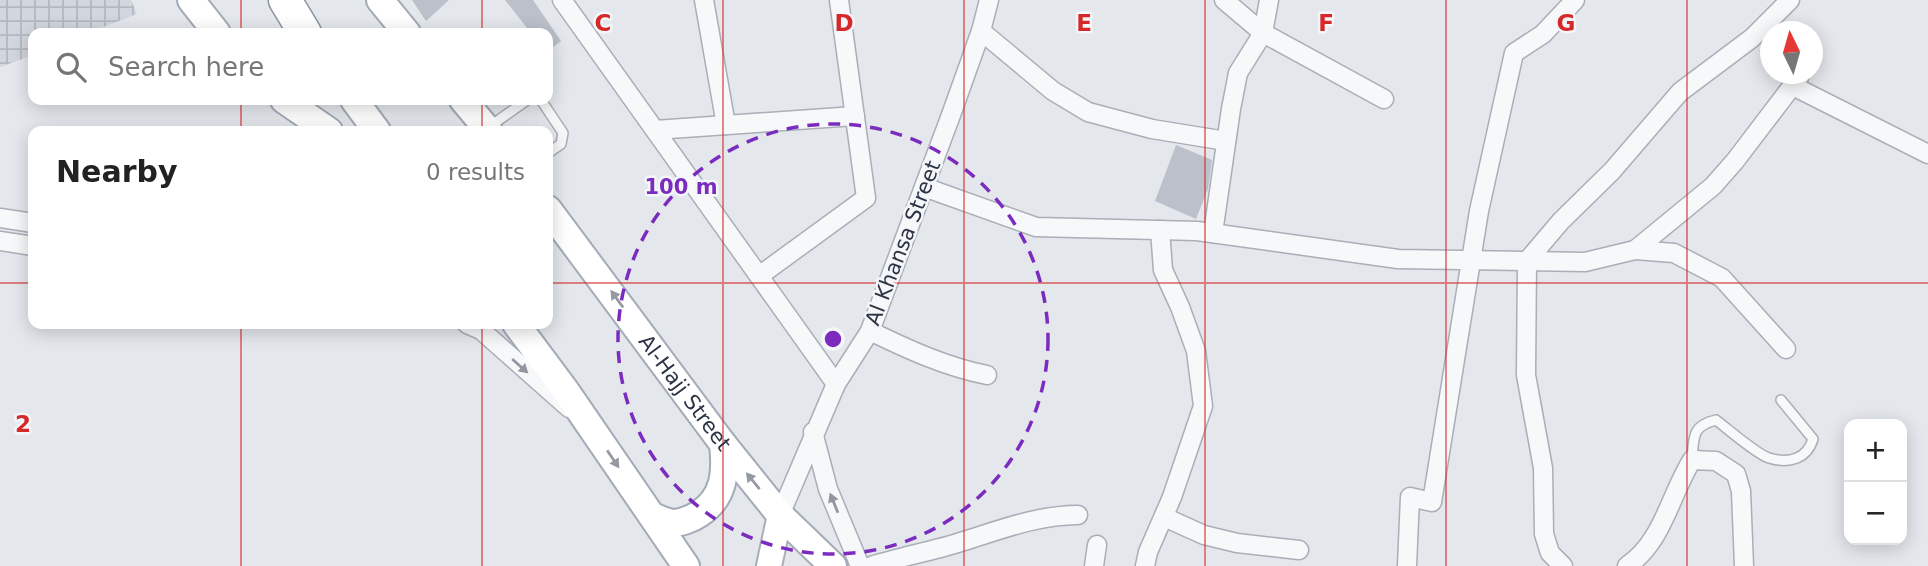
<!DOCTYPE html>
<meta charset="utf-8">
<style>
:root{--surface:#fff;--page:#f2f2f2;--text:#222;--muted:#767676;--line:#e0e0e0}
body{margin:0;font-family:"DejaVu Sans",sans-serif;background:var(--page);color:var(--text)}
.controls{position:absolute;right:21px;bottom:21px;display:grid;overflow:hidden;border-radius:14px;box-shadow:0 4px 18px #0003}
.controls button{width:63px;height:63px;display:grid;place-items:center;padding:0;border:0;border-bottom:2px solid var(--line);background:var(--surface);color:var(--text);font:35px sans-serif}
.compass{position:absolute;left:1760px;top:21px;width:63px;height:63px;border-radius:50%;background:var(--surface);box-shadow:0 4px 18px #0003;rotate:355deg}
.list{margin:0;padding:0;list-style:none}
h2{display:flex;justify-content:space-between;align-items:center;height:91px;margin:0;padding:0 28px;font-size:30px}
h2 small{font-size:23px;font-weight:400;color:var(--muted)}
.icon{flex:none;width:38px;height:38px;fill:none;stroke:currentColor;stroke-width:2;stroke-linecap:round;stroke-linejoin:round}
.map{position:relative;flex:none;width:1928px;height:566px;overflow:hidden}
.search{position:absolute;background:var(--surface);box-shadow:0 4px 18px #0003;left:28px;top:28px;width:525px;height:77px;display:flex;align-items:center;gap:18px;box-sizing:border-box;padding:0 24px;border-radius:14px;color:var(--muted);font-size:26px}
.panel{position:absolute;background:var(--surface);box-shadow:0 4px 18px #0003;left:28px;top:126px;width:525px;height:203px;border-radius:14px}
.map>svg:first-child{display:block}
</style>
<div class="map">
<svg width="1928" height="566" viewBox="0 0 1928 566">
<defs>
<pattern id="industrial-grid" width="8" height="8" patternUnits="userSpaceOnUse" patternTransform="scale(1.75)"><rect width="8" height="8" fill="#d2d6de"/><path d="M0 4h8M4 0v8" fill="none" stroke="#b4b8c0"/></pattern>
</defs>
<rect width="100%" height="100%" fill="#e4e7ec"/>
<path fill="url(#industrial-grid)" d="M0,0H131L137,14L88,33H33V55L0,67Z"/>
<g fill="#bbc0ca">
<path d="M412,0H449L426,21Z"/>
<path d="M505,0H533L561,41L548,51V33H531Z"/>
<path d="M1176,145L1212,160L1208,189L1196,219L1155,201Z"/>
</g>
<g fill="none" stroke-linecap="round" stroke-linejoin="round">
<defs>
<g id="lane">
<path d="M541,100L563,133L561,144L548,153"/>
<path d="M489,127L527,100"/>
<path d="M1692,460C1694,438 1691,426 1716,420C1728,429 1756,454 1769,458C1789,464 1807,459 1813,439L1781,400"/>
</g>
<g id="street">
<path d="M562,0L836,384"/>
<path d="M704,0L726,125"/>
<path d="M1224,0L1263,33L1384,99"/>
<path d="M981,31L1053,91L1088,112L1152,129L1226,141"/>
<path d="M1793,86L1928,154"/>
<path d="M655,130L855,116"/>
<path d="M924,187L1036,227L1197,231L1398,259L1585,262L1635,250L1674,253L1722,278L1786,349"/>
<path d="M0,218L33,223"/>
<path d="M1213,233L1231,109L1238,73L1263,33L1269,0"/>
<path d="M0,241L33,246"/>
<path d="M1635,250L1713,186L1735,161L1799,77"/>
<path d="M759,276L866,198L839,0"/>
<path d="M467,324L481,330L569,408"/>
<path d="M870,331C907,349 946,367 987,375"/>
<path d="M813,432L828,489L860,566"/>
<path d="M780,515L836,384L870,331L951,115L981,31L989,0"/>
<path d="M1164,517L1204,535L1237,543L1299,550"/>
<path d="M871,566C894,559 917,554 940,548C986,536 1030,515 1078,515"/>
<path d="M1094,566L1097,545"/>
<path d="M1145,566L1148,552L1172,497L1203,406L1196,351L1180,307L1163,270L1160,230"/>
<path d="M1407,566L1410,497L1432,502L1479,211L1514,53L1543,34L1575,0"/>
<path d="M1563,566L1550,553L1544,534L1543,468L1526,375L1527,261L1561,221L1612,171L1680,92L1752,38L1790,0"/>
<path d="M1627,566C1663,542 1670,495 1692,460L1716,461L1736,474L1741,491L1744,566"/>
</g>
<path id="secondary" d="M769,566L780,515"/>
<g id="primary">
<path d="M191,0L217,33"/>
<path d="M380,0L407,33"/>
<path d="M284,100L329,131"/>
<path d="M354,100L377,131"/>
<path d="M463,100L489,131"/>
<path id="s1" d="M548,209L723,444L780,515L833,566"/>
<path d="M516,324L566,391L686,566"/>
<path d="M652,516C658,518 666,522 673,523C681,523 693,518 699,514C725,497 726,472 723,444"/>
</g>
<path id="highway" d="M285,0L305,33"/>
</defs>
<use href="#lane" stroke="#a9aeb7" stroke-width="12"/>
<use href="#street" stroke="#a9aeb7" stroke-width="21"/>
<use href="#secondary" stroke="#a9aeb7" stroke-width="28"/>
<use href="#primary" stroke="#a3abb8" stroke-width="30"/>
<use href="#highway" stroke="#8b94a3" stroke-width="35"/>
<use href="#lane" stroke="#f7f8fa" stroke-width="9"/>
<use href="#street" stroke="#f7f8fa" stroke-width="18"/>
<use href="#secondary" stroke="#fff" stroke-width="24"/>
<use href="#primary" stroke="#fff" stroke-width="26"/>
<use href="#highway" stroke="#fff" stroke-width="32"/>
</g>
<defs><path id="oneway-solid" d="M-6-.8H1V-3.2L6.5 0L1 3.2V.8H-6Z" transform="scale(1.75)"/></defs>
<g fill="#959aa2">
<use href="#oneway-solid" transform="translate(617 299) rotate(-126)"/>
<use href="#oneway-solid" transform="translate(613 459) rotate(56)"/>
<use href="#oneway-solid" transform="translate(753 481) rotate(-129)"/>
</g>
<g fill="#9196a0">
<use href="#oneway-solid" transform="translate(520 366) rotate(42)"/>
<use href="#oneway-solid" transform="translate(834 503) rotate(-112)"/>
</g>
<path fill="none" stroke="#d62828" stroke-width="2" stroke-opacity="0.55" d="M241,0V33M482,0V33M723,0V566M964,0V566M1205,0V566M1446,0V566M1687,0V566M241,100V131M482,100V131M0,283H33M548,283H1928M241,324V566M482,324V566"/>
<circle fill="none" stroke="#7b2cbf" stroke-width="3.5" stroke-dasharray="12 9" cx="833" cy="339" r="215"/>
<g text-anchor="middle" dominant-baseline="central" stroke-width="5" stroke-linejoin="round" paint-order="stroke">
<g font-size="21" fill="#2b3445" stroke="#f4f6f9">
<text transform="translate(903 243) rotate(-69)">Al Khansa Street</text>
<text stroke="none"><textPath href="#s1" startOffset="229">Al-Hajj Street</textPath></text>
</g>
</g>
<g font-size="23" text-anchor="middle" font-weight="bold" fill="#d62828" stroke="#f4f6f9" stroke-width="5" stroke-linejoin="round" paint-order="stroke">
<text x="603" y="31">C</text>
<text x="844" y="31">D</text>
<text x="1084" y="31">E</text>
<text x="1326" y="31">F</text>
<text x="1566" y="31">G</text>
<text x="23" y="432">2</text>
</g>
<circle cx="833" cy="339" r="10" fill="#7b2cbf" stroke="#f4f6f9" stroke-width="3.5"/>
<g font-size="21" text-anchor="middle" font-weight="bold" fill="#7b2cbf" stroke="#f4f6f9" stroke-width="5" stroke-linejoin="round" paint-order="stroke">
<text x="681" y="194">100 m</text>
</g>
</svg>
<div class="controls">
<button>+</button>
<button>−</button>
</div>
<svg class="compass" viewBox="-18 -18 36 36"><path d="M0-13l5 13h-10z" fill="#e53935"/><path d="M0 13l5-13h-10z" fill="#767676"/></svg>
<div class="search"><svg class="icon" aria-label="search" viewBox="0 0 24 24"><circle cx="10" cy="10" r="6"/><path d="M15 15l6 6"/></svg>Search here</div>
<section class="panel">
<h2>Nearby<small>0 results</small></h2>
<ul class="list">
</ul>
</section>
</div>
